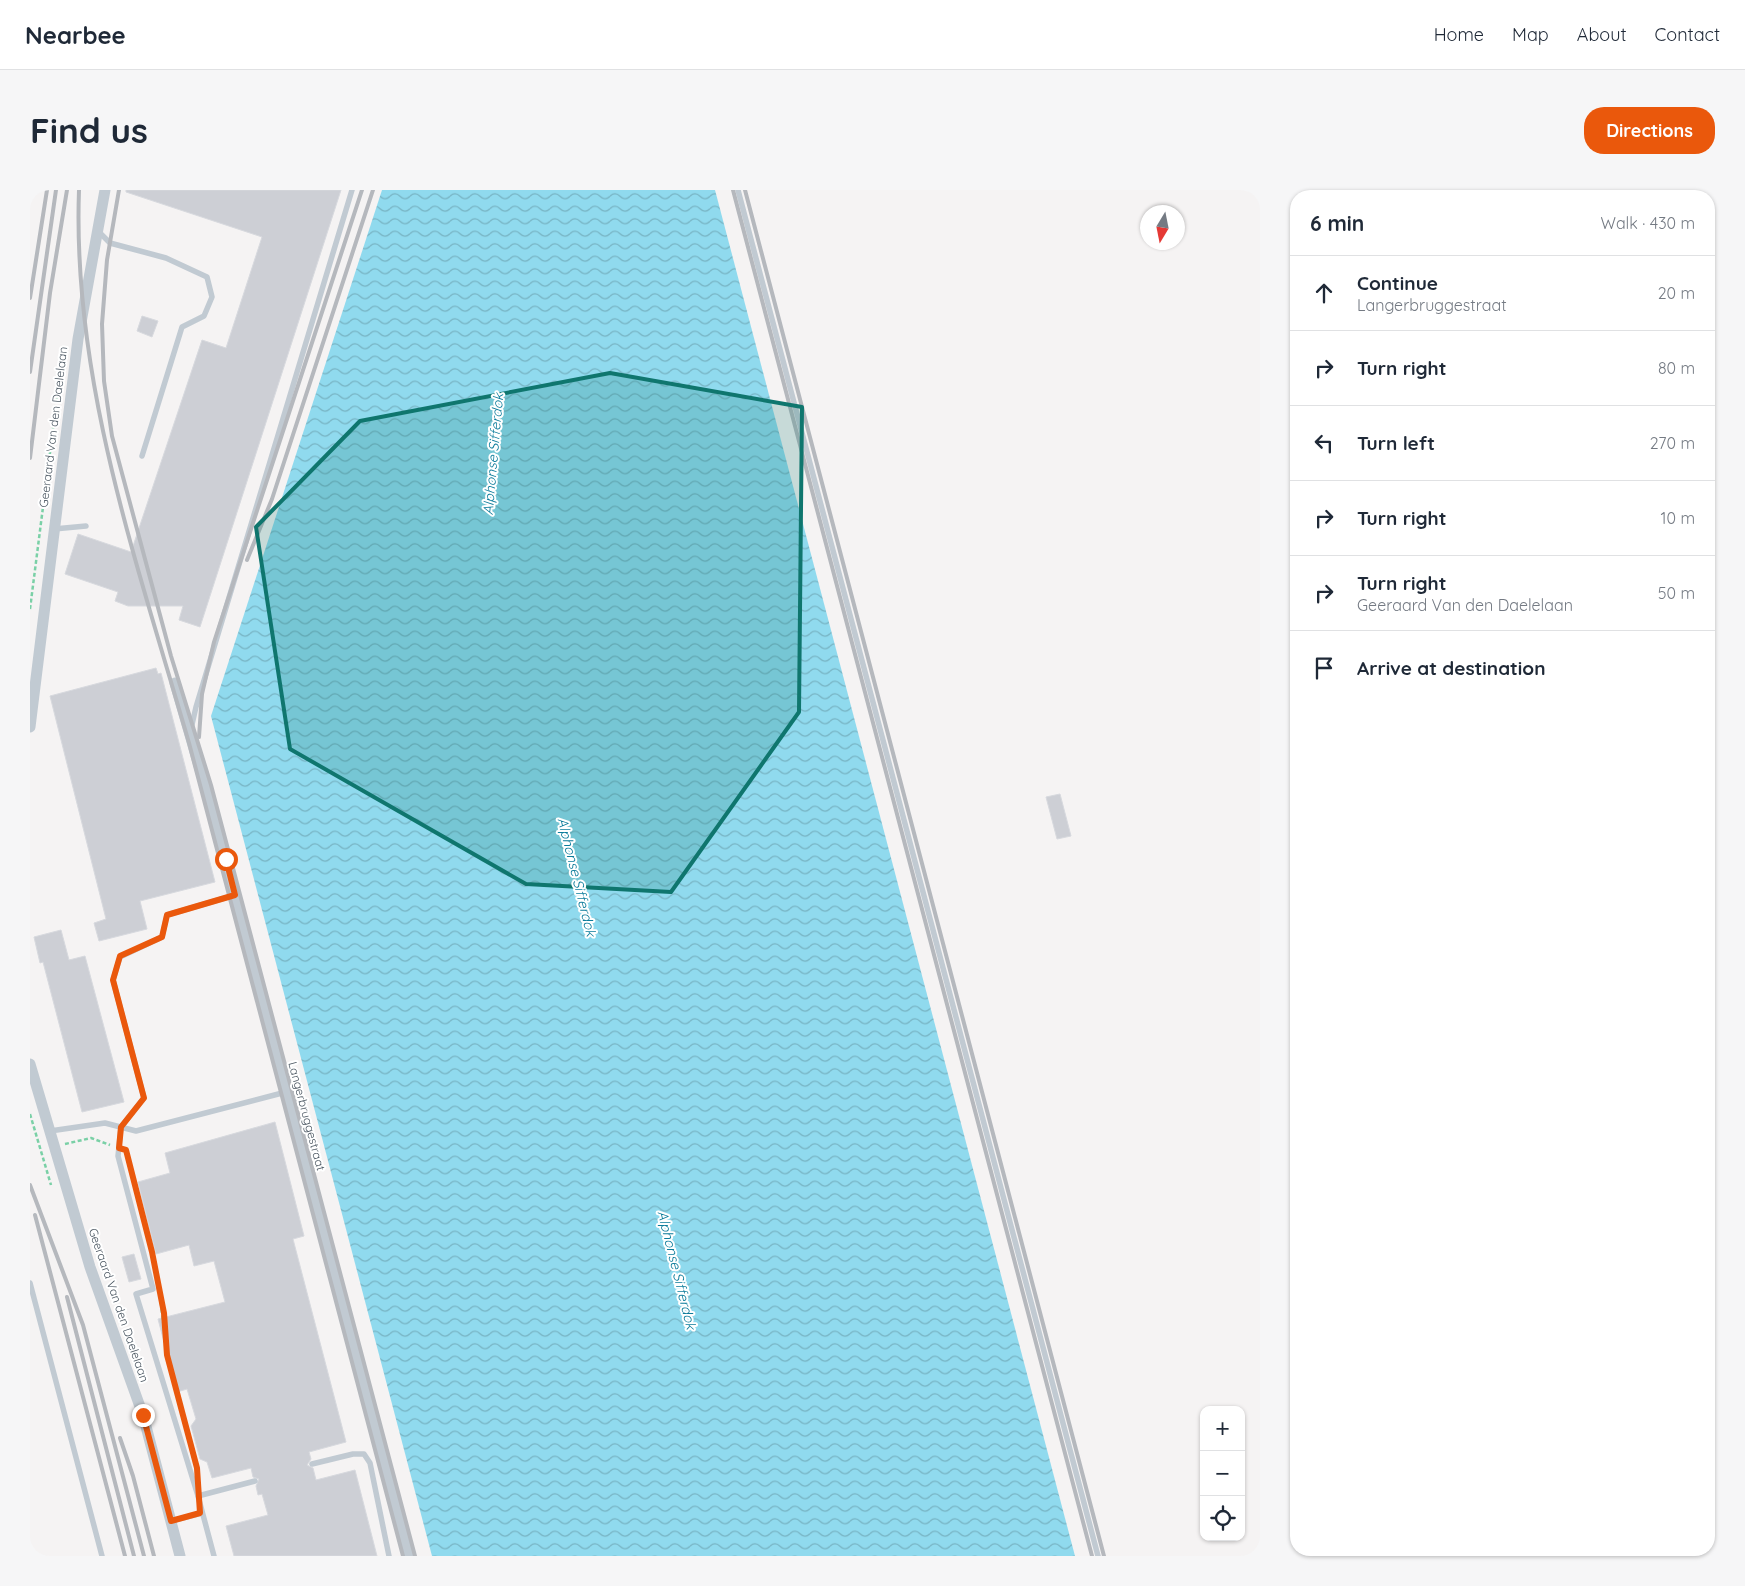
<!DOCTYPE html>
<meta charset="utf-8">
<style>
:root{--surface:#fff;--page:#f6f6f7;--text:#1f2937;--muted:#747a83;--line:#e0e1e3;--accent:#ea580c}
body{margin:0;font-family:Quicksand,sans-serif;background:var(--page);color:var(--text)}
.controls{position:absolute;right:15px;bottom:15px;display:grid;overflow:hidden;border-radius:10px;box-shadow:0 1px 4px #0004}
.controls button{width:45px;height:45px;display:grid;place-items:center;padding:0;border:0;border-bottom:1px solid var(--line);background:var(--surface);color:var(--text);font:25px sans-serif}
.compass{position:absolute;left:1110px;top:15px;width:45px;height:45px;border-radius:50%;background:var(--surface);box-shadow:0 1px 4px #0004;rotate:190deg}
.stop{position:absolute;width:15px;height:15px;margin:-11px;border:4px solid #ea580c;border-radius:50%;background:#fff}
.stop.end{background:#ea580c;border-color:#fff;box-shadow:0 1px 5px #0008}
.list{margin:0;padding:0;list-style:none}
h2{display:flex;justify-content:space-between;align-items:center;height:65px;margin:0;padding:0 20px;font-size:21px}
h2 small{font-size:16px;font-weight:400;color:var(--muted)}
.list li{display:grid;grid-template-columns:32px 1fr auto;gap:15px;align-items:center;box-sizing:border-box;height:75px;padding:0 20px;border-top:1px solid var(--line)}
.list b{display:block;font-size:19px;white-space:nowrap}
.list p{margin:0;font-size:16px;white-space:nowrap;color:var(--muted)}
.list em{font-size:16px;font-style:normal;color:var(--muted)}
.icon{flex:none;width:28px;height:28px;fill:none;stroke:currentColor;stroke-width:2;stroke-linecap:round;stroke-linejoin:round}
.map{position:relative;flex:none;width:1230px;height:1366px;overflow:hidden;border-radius:20px}
header{display:flex;align-items:center;gap:30px;box-sizing:border-box;height:70px;padding:0 25px;background:var(--surface);border-bottom:1px solid var(--line)}
header strong{font-size:24px}
nav{display:flex;gap:28px;margin-inline-start:auto;font-size:18px}
.intro{display:flex;align-items:center;justify-content:space-between;box-sizing:border-box;height:120px;padding:0 30px}
h1{margin:0;font-size:35px}
.button{padding:12px 22px;border-radius:20px;background:var(--accent);color:#fff;font-size:18px;font-weight:700}
main{display:flex;gap:30px;padding:0 30px}
aside{flex:1;background:var(--surface);border-radius:20px;box-shadow:0 1px 4px #0004}
.map>svg:first-child{display:block}
</style>
<header>
<strong>Nearbee</strong>
<nav><a>Home</a><a>Map</a><a>About</a><a>Contact</a></nav>
</header>
<div class="intro"><h1>Find us</h1><a class="button">Directions</a></div>
<main>
<div class="map">
<svg width="1230" height="1366" viewBox="0 0 1230 1366">
<defs>
<pattern id="water-waves" width="16" height="10" patternUnits="userSpaceOnUse" patternTransform="scale(1.25)"><rect width="16" height="10" fill="#90daee"/><path d="M0 5q4-4 8 0t8 0" fill="none" stroke="#78b4c4"/></pattern>
</defs>
<rect width="100%" height="100%" fill="#f5f3f3"/>
<path fill="url(#water-waves)" d="M352,0H685L1045,1366H402L181,526Z"/>
<g fill="#cdcfd5" stroke="#d7d9de">
<path d="M96,0H311L170,437L149,430L153,416H98L85,411L88,402L35,384L48,344L101,362L172,150L196,158L232,47L96,2Z"/>
<path d="M112,126L128,131L122,147L107,141Z"/>
<path d="M126,478L128,484L131,483L185,692L110,711L117,739L69,751L64,733L76,729L20,506Z"/>
<path d="M1030,604L1041,646L1027,649L1016,607Z"/>
<path d="M31,740L39,770L55,766L94,912L52,922L13,772L10,773L4,747Z"/>
<path d="M245,932L274,1046L263,1049L316,1252L279,1262L281,1269L277,1275L283,1278L286,1290L325,1280L347,1366H204L196,1336L238,1325L232,1304L228,1305L226,1296L229,1289L223,1287L221,1278L182,1288L177,1272L170,1269L161,1236L166,1229L157,1199L147,1202L128,1129L195,1112L184,1071L164,1076L159,1055L126,1064L108,992L140,983L135,963Z"/>
<path d="M104,1064L111,1089L99,1092L92,1067Z"/>
</g>
<g fill="none" stroke-linecap="round" stroke-linejoin="round">
<g stroke="#7ad0a6" stroke-width="2.5" stroke-dasharray="4 2.5" stroke-linecap="butt">
<path d="M0,4L1,0"/>
<path d="M0,419L32,168"/>
<path d="M0,924L21,995"/>
<path d="M35,954L61,948L80,955"/>
<path d="M130,1106L137,1165L141,1181"/>
</g>
<g stroke="#c1cad2" stroke-width="5.5">
<path d="M708,0L1068,1366"/>
<path d="M69,42L80,53L136,68L177,87L182,107L174,126L152,137L112,266"/>
<path d="M24,339L56,336"/>
<path d="M161,539L166,517L322,0"/>
<path d="M205,705L137,725L132,747L90,767L83,790L114,908L91,937L88,966L123,1099L106,1104L168,1306L225,1291"/>
<path d="M20,941L75,933L106,941L256,902"/>
<path d="M0,1093L72,1366"/>
<path d="M282,1274L323,1264H334L340,1273L359,1366"/>
<path d="M168,1306L184,1366"/>
<path d="M141,1331L172,1323"/>
</g>
<g stroke="#c1cad2" stroke-width="11">
<path d="M145,493L196,669L379,1366"/>
<path d="M0,537L48,149L75,0"/>
<path d="M0,874L60,1077L113,1225L150,1366"/>
</g>
<g stroke="#b5b8bd" stroke-width="4">
<path d="M49,0C42,190 107,373 159,553L373,1366"/>
<path d="M89,0L77,70L72,134L74,191L82,246L141,466L181,595L385,1366"/>
<path d="M703,0L1062,1366"/>
<path d="M715,0L1074,1366"/>
<path d="M0,108L17,0"/>
<path d="M0,182L26,0"/>
<path d="M0,268L20,103L37,0"/>
<path d="M217,370L242,309L343,0"/>
<path d="M169,547L172,504L184,452L332,0"/>
<path d="M0,995L53,1135L114,1366"/>
<path d="M5,1025L95,1366"/>
<path d="M37,1107L104,1366"/>
<path d="M90,1248L103,1286L124,1366"/>
</g>
</g>
<g fill="none" stroke-linecap="round" stroke-linejoin="round">
<path stroke="#ea580c" stroke-width="6" d="M113,1225L141,1331L170,1323L167,1278L137,1165L134,1123L122,1062L96,960L89,958L91,937L114,908L83,790L90,766L132,747L137,725L205,705L196,669"/>
</g>
<path fill="#0f766e" fill-opacity="0.2" stroke="#0f766e" stroke-width="4" stroke-linejoin="round" d="M580,183L772,217L769,522L641,702L496,694L260,559L226,337L330,231Z"/>
<g text-anchor="middle" dominant-baseline="central" stroke-width="4" stroke-linejoin="round" paint-order="stroke">
<g font-size="12" fill="#4a5661" stroke="#fff">
<text transform="translate(23 237) rotate(-83)">Geeraard Van den Daelelaan</text>
<text transform="translate(277 926) rotate(75)">Langerbruggestraat</text>
<text transform="translate(89 1115) rotate(71)">Geeraard Van den Daelelaan</text>
</g>
<g font-size="14" font-style="italic" fill="#0c7c9b" stroke="#fff">
<text transform="translate(463 264) rotate(-85)">Alphonse Sifferdok</text>
<text transform="translate(547 687) rotate(76)">Alphonse Sifferdok</text>
<text transform="translate(647 1080) rotate(76)">Alphonse Sifferdok</text>
</g>
</g>
</svg>
<div class="controls">
<button>+</button>
<button>−</button>
<button><svg class="icon" aria-label="locate" viewBox="0 0 24 24"><circle cx="12" cy="12" r="6"/><path d="M12 2v4M12 18v4M2 12h4M18 12h4"/></svg></button>
</div>
<svg class="compass" viewBox="-18 -18 36 36"><path d="M0-13l5 13h-10z" fill="#e53935"/><path d="M0 13l5-13h-10z" fill="#747a83"/></svg>
<div class="stop" style="left:196px;top:669px"></div>
<div class="stop end" style="left:113px;top:1225px"></div>
</div>
<aside>
<h2>6 min<small>Walk · 430 m</small></h2>
<ul class="list">
<li><svg class="icon" aria-label="ahead" viewBox="0 0 24 24"><path d="M12 20V5M6 11l6-6 6 6"/></svg><div><b>Continue</b><p>Langerbruggestraat</p></div><em>20 m</em></li>
<li><svg class="icon" aria-label="right" viewBox="0 0 24 24"><path d="M7 20v-9h11M14 6l5 5-5 5"/></svg><div><b>Turn right</b></div><em>80 m</em></li>
<li><svg class="icon" aria-label="left" viewBox="0 0 24 24"><path d="M17 20v-9H6M10 6l-5 5 5 5"/></svg><div><b>Turn left</b></div><em>270 m</em></li>
<li><svg class="icon" aria-label="right" viewBox="0 0 24 24"><path d="M7 20v-9h11M14 6l5 5-5 5"/></svg><div><b>Turn right</b></div><em>10 m</em></li>
<li><svg class="icon" aria-label="right" viewBox="0 0 24 24"><path d="M7 20v-9h11M14 6l5 5-5 5"/></svg><div><b>Turn right</b><p>Geeraard Van den Daelelaan</p></div><em>50 m</em></li>
<li><svg class="icon" aria-label="arrive" viewBox="0 0 24 24"><path d="M6 21V4h12l-3 4 3 4H6"/></svg><div><b>Arrive at destination</b></div></li>
</ul>
</aside>
</main>
